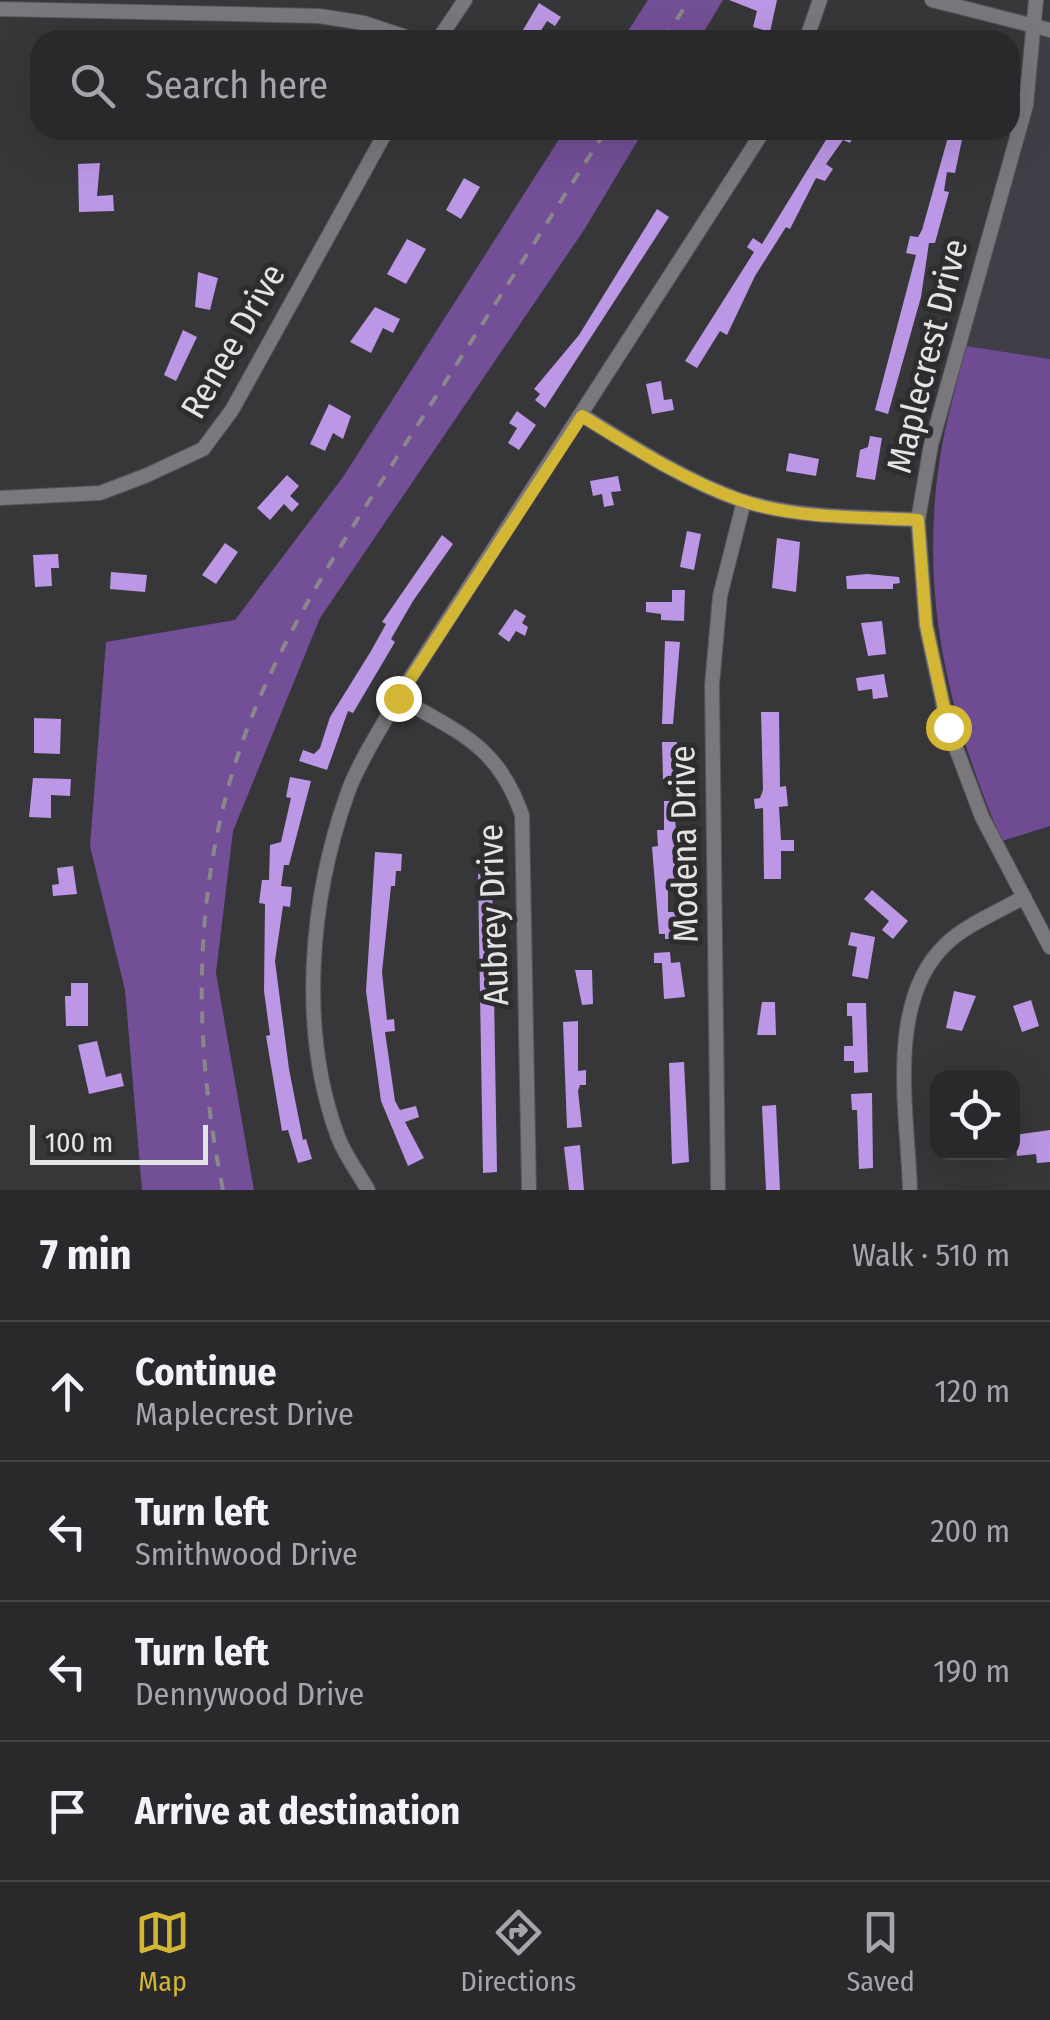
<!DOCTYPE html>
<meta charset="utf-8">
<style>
:root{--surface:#29282b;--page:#353437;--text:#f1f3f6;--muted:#a5a6a9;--line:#454447;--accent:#d4b635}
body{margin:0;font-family:"Fira Sans Condensed",sans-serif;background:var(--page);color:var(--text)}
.controls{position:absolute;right:30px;bottom:30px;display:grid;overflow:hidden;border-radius:20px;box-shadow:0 10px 40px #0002}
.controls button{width:90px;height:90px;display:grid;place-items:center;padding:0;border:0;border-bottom:2px solid var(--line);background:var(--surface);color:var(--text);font:50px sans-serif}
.scale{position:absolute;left:30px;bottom:25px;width:178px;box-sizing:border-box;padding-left:10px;border:5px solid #e4e3e5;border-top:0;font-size:28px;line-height:35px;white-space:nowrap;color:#e4e3e5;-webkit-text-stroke:8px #2d2c2f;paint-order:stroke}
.stop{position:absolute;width:30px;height:30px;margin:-22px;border:8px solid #d4b635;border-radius:50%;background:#fff}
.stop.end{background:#d4b635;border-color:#fff;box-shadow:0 2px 10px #0008}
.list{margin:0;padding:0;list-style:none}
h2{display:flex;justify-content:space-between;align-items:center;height:130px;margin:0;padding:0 40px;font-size:42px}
h2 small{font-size:32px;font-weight:400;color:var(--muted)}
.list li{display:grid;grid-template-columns:65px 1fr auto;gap:30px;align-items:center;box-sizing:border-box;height:140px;padding:0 40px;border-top:2px solid var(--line)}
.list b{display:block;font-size:38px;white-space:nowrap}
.list p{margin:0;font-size:32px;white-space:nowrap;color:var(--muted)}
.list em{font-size:32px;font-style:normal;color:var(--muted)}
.icon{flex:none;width:55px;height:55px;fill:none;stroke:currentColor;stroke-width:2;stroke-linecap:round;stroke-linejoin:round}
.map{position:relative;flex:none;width:1050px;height:1190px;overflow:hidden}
.search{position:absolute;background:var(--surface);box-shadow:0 10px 40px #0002;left:30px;right:30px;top:30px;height:110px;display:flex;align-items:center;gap:25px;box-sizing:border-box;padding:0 35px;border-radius:30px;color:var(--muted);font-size:38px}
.sheet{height:690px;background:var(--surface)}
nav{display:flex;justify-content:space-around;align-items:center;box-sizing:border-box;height:140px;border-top:2px solid var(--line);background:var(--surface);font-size:28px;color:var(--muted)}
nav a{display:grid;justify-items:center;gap:5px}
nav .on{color:var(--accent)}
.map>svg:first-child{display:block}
</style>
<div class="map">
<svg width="1050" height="1190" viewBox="0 0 1050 1190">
<rect width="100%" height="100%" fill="#373639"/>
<path fill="#423e47" d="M1036,27L1050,30V359L959,345L1026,105Z"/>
<path fill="#6e4b92" d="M966,346L1050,359V826L1002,841C947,713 918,591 941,451C947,416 958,381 966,346Z"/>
<g fill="#734f97">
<path d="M648,0H723L699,40H622Z"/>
<path d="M565,130H644L584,230L320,618L233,831L216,973L254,1190H142L125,990L90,846L106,642L235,620L343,477Z"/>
</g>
<g fill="#bc97e5">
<path d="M729,0H777L770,32L753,27L757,11Z"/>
<path d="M539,3L561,17L555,26L547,21L535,40H517Z"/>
<path d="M832,130H856L850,143L843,140L826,164L833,169L825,181L816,178L790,229L786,227L755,276L727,335L720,331L697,368L685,361L754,252L747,247L753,238L762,244Z"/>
<path d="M950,130H964L955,173L947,172L944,191L949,192L935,243H929L921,297L888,414L875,410L916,255L906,253L910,236L918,237L922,230Z"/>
<path d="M100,163L97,196L113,195L114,211L79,212L78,164Z"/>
<path d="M464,178L480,187L461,219L446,210Z"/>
<path d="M657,209L669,217L545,408L535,400L540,394L534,389L579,335Z"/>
<path d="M407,239L426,249L406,284L387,274Z"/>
<path d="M198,272L218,278L210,310L195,307Z"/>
<path d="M375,307L400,319L393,333L383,328L371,353L350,342Z"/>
<path d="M183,330L197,337L176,381L164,375Z"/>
<path d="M661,381L664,400L672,399L674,410L652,414L646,384Z"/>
<path d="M329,404L351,416L343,439L333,433L325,451L310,444Z"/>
<path d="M517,411L536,425L519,450L508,443L517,428L509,423Z"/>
<path d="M870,436L882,438L875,480L856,477L860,450L868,447Z"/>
<path d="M789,453L819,459L816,476L786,471Z"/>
<path d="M287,475L299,486L290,496L299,504L292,512L284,504L270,520L257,508Z"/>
<path d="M618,476L621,491L611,492L614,505L604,507L602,494L593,496L590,481Z"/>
<path d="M687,531L701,534L694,570L680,567Z"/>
<path d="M442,535L453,544L413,601L391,639L395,642L353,713L348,711L327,770L299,761L303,750L314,754L320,748L330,717L371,651L386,624L382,622Z"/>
<path d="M777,538L800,542L796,592L772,588Z"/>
<path d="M225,543L238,552L216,584L202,575Z"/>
<path d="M58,554L59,568H51L52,586L35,587L33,555Z"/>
<path d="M111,572L147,575L145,592L110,589Z"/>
<path d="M867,574L899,577L900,583L893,584V589H847L846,576Z"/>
<path d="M672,590H685L684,621L661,620V614L646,612V602H672Z"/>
<path d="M515,609L526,616L522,623L528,627L525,636L516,631L509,642L498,634Z"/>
<path d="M882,621L886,654L868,656L861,623Z"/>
<path d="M665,641L680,642L673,724H662Z"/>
<path d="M884,674L888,697L873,699L872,689L858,691L856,678Z"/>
<path d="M761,712H779L780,787L786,786L788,806L779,807L781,840H794V851H781V879H764L763,808L755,809L754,799L760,798L763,790Z"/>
<path d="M34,718L61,719L60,754L34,753Z"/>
<path d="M662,742H677L678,779H663Z"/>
<path d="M290,777L311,781L289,865H284L281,886L292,887L290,907L283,906L275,961L289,1069L303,1140L306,1139L312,1159L298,1163L288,1130L282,1131L266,1036L270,1035L264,991L265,904L259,903L262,880H269L270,845L281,842L291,798L286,797Z"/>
<path d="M33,778L71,779L70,796L51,795V818L29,817Z"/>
<path d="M664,801H680V819H675L681,889L668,890V912H678L683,939H665V934H659L652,847L658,846L657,830H664Z"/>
<path d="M375,852L402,854L401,871H396L395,886H391L382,972L387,1020L394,1019L395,1031L385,1032L395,1101L400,1110L416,1106L419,1117L405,1122L424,1158L408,1166L381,1101L366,991Z"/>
<path d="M73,866L77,894L53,896L52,885L59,884L57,868Z"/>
<path d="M478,874L492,875L497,1172L483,1173Z"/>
<path d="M872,890L908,921L893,939L882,930L889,921L864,899Z"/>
<path d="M851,932L875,937L868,979L852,976L857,947L848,945Z"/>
<path d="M670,952L671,963L680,962L685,997L664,999L662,963H654V953Z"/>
<path d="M575,970H592L593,1004L582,1005Z"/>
<path d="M71,983H88V1026H66L65,996H71Z"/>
<path d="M954,991L976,996L962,1031L946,1028Z"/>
<path d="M1031,1000L1039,1026L1022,1032L1013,1006Z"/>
<path d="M762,1002H775L776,1035H757Z"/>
<path d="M847,1003H866L868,1072L854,1073V1061H844V1046H853L852,1016H847Z"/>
<path d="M578,1021V1071L586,1070V1085H580L578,1091L582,1127L567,1128L563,1022Z"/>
<path d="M97,1041L106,1077L121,1073L124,1086L89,1094L78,1045Z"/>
<path d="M684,1062L689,1162L672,1164L669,1063Z"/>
<path d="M872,1093L873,1168L859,1169L857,1110H852L851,1094Z"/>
<path d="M776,1105L780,1190H766L762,1106Z"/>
<path d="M1050,1130V1162L1037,1163L1036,1154L1017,1156L1015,1135Z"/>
<path d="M580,1145L584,1190H569L564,1147Z"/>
</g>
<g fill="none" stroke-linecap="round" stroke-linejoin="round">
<defs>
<g id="minor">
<path d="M932,0L1050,30"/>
<path d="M1036,0L1026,105L931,445L918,520L926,625L948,727L982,817L1050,947"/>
<path d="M0,9L319,16L364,23L415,40"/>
<path d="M438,40L465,0"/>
<path d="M806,40L820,0"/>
<path d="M583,416C633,447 684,480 740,500C795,518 861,517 918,520"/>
<path d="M0,498L100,493L145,476L203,449L232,410L387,130"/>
<path d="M398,697C460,734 497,744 522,815L529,1190"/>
<path d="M368,1190C358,1173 345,1155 338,1137C298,1029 310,898 348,792C360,759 382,728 398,697L764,130"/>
<path d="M718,1190L712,685L720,596L744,501"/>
<path d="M910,1190C908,1115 885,1003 945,945C965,925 1000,911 1024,897"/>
</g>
</defs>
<use href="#minor" stroke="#565457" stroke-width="16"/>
<use href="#minor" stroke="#7a787c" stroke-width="14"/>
<g stroke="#89888a" stroke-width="4" stroke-dasharray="12 12" stroke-linecap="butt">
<path d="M664,40L689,0"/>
<path d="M223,1190C196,1057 192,924 227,792C260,665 336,553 406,443C473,339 540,234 606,130"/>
</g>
</g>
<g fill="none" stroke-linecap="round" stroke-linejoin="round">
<path stroke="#d4b635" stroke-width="12" d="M398,698L582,416C633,447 683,480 740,500C795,519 861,517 918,520L926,625L948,727"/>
</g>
<g text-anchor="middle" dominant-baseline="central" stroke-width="10" stroke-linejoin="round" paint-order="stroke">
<g font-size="35" fill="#e4e3e5" stroke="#2d2c2f">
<text transform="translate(233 341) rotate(-60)">Renee Drive</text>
<text transform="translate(927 356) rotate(-76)">Maplecrest Drive</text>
<text transform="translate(684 844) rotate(-91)">Modena Drive</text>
<text transform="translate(493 915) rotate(-92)">Aubrey Drive</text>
</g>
</g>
</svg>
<div class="controls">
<button><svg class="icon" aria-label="locate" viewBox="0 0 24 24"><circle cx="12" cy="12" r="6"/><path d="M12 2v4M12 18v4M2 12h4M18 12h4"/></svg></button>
</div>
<div class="scale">100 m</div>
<div class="stop" style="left:948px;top:727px"></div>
<div class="stop end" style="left:398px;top:698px"></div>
<div class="search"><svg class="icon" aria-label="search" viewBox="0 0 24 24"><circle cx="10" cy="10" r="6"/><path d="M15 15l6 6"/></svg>Search here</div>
</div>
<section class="sheet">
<h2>7 min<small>Walk · 510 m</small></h2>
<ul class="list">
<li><svg class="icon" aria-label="ahead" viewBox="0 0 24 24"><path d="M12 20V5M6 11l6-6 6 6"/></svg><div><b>Continue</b><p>Maplecrest Drive</p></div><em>120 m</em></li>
<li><svg class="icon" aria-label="left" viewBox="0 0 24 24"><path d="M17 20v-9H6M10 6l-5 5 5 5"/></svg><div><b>Turn left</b><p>Smithwood Drive</p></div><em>200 m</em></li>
<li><svg class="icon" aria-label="left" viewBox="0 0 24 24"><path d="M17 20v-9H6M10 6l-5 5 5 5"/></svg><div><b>Turn left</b><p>Dennywood Drive</p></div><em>190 m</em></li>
<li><svg class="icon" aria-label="arrive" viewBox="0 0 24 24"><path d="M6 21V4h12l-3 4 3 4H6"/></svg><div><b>Arrive at destination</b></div></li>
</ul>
</section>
<nav>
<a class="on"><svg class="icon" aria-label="map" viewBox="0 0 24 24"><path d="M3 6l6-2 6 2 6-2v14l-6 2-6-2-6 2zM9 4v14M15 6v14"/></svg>Map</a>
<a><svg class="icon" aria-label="directions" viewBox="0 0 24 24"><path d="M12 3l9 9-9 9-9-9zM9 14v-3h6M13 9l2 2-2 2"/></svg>Directions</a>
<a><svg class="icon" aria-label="saved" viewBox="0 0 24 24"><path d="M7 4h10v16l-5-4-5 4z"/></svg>Saved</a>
</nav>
